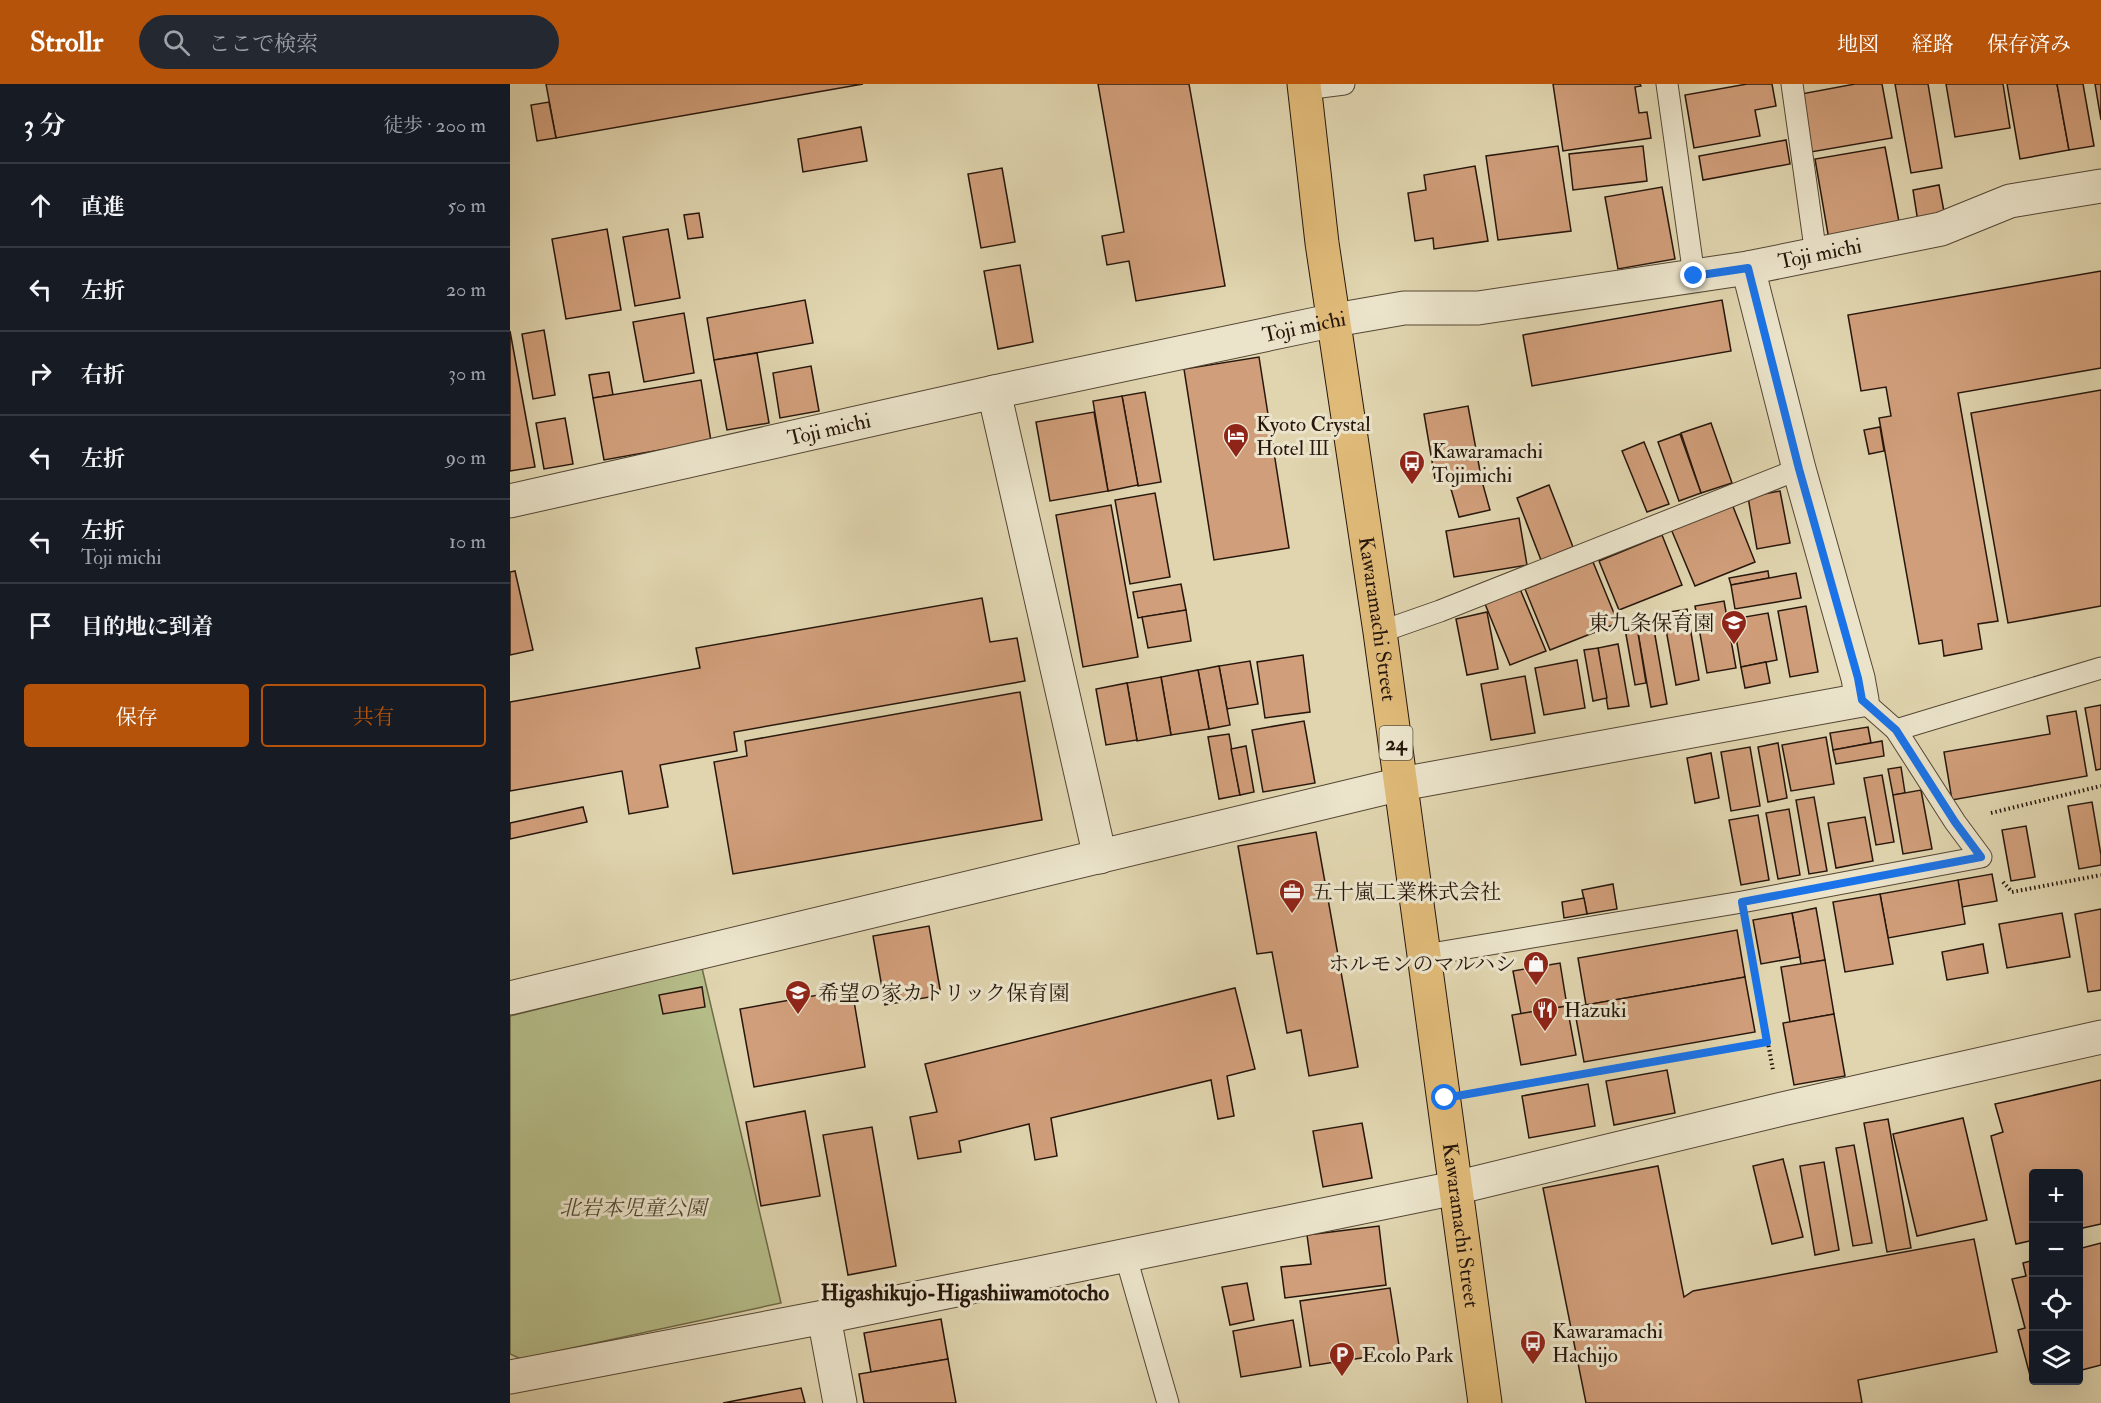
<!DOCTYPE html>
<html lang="ja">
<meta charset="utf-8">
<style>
:root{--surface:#171b24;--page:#242831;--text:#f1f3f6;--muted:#9ea1a6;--line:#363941;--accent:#b45309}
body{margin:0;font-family:"IM FELL Double Pica","Noto Serif JP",serif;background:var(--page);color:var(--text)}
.controls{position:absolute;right:18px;bottom:18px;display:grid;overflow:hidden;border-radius:6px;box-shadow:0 6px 24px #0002}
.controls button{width:54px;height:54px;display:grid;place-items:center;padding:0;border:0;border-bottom:2px solid var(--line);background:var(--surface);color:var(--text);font:30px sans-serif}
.stop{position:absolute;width:18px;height:18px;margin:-14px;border:4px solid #1a73e8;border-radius:50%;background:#fff}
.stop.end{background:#1a73e8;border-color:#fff;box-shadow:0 2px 6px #0008}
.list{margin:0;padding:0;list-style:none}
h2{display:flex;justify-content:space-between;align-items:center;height:78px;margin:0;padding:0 24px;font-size:26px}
h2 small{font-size:20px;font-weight:400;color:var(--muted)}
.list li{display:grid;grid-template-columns:39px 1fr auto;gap:18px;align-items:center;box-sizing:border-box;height:84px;padding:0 24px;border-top:2px solid var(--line)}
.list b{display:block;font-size:22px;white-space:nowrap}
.list p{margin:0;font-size:20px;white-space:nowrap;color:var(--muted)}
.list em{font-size:20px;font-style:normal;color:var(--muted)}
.actions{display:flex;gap:12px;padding:18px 24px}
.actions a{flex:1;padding:14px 0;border:2px solid var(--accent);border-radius:6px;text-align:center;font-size:21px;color:var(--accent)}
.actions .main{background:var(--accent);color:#fff}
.icon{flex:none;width:33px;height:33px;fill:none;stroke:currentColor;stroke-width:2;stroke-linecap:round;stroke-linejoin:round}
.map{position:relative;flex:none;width:1591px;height:1319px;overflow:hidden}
header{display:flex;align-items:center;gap:36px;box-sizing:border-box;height:84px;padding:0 30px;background:var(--accent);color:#fff}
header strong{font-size:28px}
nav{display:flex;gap:33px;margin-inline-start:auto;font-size:21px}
.search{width:420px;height:54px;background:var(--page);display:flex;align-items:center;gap:15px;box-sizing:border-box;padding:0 21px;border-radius:33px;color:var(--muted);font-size:22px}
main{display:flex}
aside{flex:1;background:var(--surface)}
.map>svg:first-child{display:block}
</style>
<header>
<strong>Strollr</strong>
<div class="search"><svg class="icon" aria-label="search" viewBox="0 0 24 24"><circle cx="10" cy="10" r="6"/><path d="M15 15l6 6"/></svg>ここで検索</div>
<nav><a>地図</a><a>経路</a><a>保存済み</a></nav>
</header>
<main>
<aside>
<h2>3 分<small>徒歩 · 200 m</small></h2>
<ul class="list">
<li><svg class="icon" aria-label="ahead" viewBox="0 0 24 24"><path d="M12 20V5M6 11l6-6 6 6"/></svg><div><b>直進</b></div><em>50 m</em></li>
<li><svg class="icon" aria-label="left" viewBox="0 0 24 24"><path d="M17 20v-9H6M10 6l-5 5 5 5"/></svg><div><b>左折</b></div><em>20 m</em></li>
<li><svg class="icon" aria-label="right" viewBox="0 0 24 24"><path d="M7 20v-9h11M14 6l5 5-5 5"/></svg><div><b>右折</b></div><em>30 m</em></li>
<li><svg class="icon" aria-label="left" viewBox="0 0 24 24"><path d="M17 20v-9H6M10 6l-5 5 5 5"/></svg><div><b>左折</b></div><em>90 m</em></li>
<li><svg class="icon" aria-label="left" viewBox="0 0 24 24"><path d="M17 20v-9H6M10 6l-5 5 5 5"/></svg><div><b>左折</b><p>Toji michi</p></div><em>10 m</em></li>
<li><svg class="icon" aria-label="arrive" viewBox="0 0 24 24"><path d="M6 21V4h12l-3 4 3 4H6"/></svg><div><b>目的地に到着</b></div></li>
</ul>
<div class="actions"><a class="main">保存</a><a>共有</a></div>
</aside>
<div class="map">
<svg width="1591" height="1319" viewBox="0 0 1591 1319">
<rect width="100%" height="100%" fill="#e0d5af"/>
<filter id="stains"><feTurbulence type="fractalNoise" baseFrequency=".00333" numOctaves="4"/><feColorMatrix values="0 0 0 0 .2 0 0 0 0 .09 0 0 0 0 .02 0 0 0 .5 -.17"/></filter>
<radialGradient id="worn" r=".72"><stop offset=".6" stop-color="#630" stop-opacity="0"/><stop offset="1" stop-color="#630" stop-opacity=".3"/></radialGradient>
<path fill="#b5bd89" stroke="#6e6a4a" stroke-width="1.5" d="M192,884L271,1219L11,1275L0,1270V932Z"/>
<g fill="#d09e7a" stroke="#26160b" stroke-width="1.5">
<path d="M36,0H353L46,54Z"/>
<path d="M588,0H679L715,202L626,217L619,177L597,181L592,152L614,148Z"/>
<path d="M1043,0H1130L1131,2L1125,3L1129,29L1137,28L1141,54L1053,67Z"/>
<path d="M1237,0H1262L1266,22L1245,26L1250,52L1184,64L1175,11Z"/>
<path d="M1345,0H1372L1382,54L1301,68L1291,10Z"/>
<path d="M1385,0H1418L1432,84L1401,89Z"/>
<path d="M1436,0H1493L1500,44L1445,53Z"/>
<path d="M1497,0H1547L1559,66L1510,75Z"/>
<path d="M1547,0H1573L1584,62L1559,66Z"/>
<path d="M1585,0H1591V36Z"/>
<path d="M39,18L46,54L27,57L21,21Z"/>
<path d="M351,43L357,77L293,88L288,55Z"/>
<path d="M1276,56L1280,80L1193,96L1189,72Z"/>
<path d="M1048,62L1061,147L988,156L976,72Z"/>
<path d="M1133,62L1137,97L1063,106L1059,70Z"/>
<path d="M1375,63L1390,143L1319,156L1305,75Z"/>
<path d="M965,82L978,157L924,165L923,154L905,157L898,109L916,106L914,91Z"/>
<path d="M492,84L505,158L471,164L458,90Z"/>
<path d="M1429,101L1435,133L1408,138L1403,106Z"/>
<path d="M1152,103L1165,175L1108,185L1095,113Z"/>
<path d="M189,129L193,153L178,155L174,131Z"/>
<path d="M97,145L111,226L56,235L42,155Z"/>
<path d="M158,145L170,214L125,222L113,153Z"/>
<path d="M510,181L523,258L488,265L474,187Z"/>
<path d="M1591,187V284L1448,309L1488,537L1468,540L1472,565L1434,572L1432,556L1409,560L1369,334L1381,332L1376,303L1351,307L1338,231Z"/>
<path d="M295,216L303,259L204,276L197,234Z"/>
<path d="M1212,216L1221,267L1022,302L1013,251Z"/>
<path d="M174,229L184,289L134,298L123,238Z"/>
<path d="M34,246L45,311L23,315L12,250Z"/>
<path d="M0,247L25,383L0,387Z"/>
<path d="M247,269L259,339L217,346L204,276Z"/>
<path d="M749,273L779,464L704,476L674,285Z"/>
<path d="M301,282L309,327L270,334L263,289Z"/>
<path d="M99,288L103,311L83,314L79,291Z"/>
<path d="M191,296L201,357L94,376L83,314Z"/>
<path d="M1591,306V522L1498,539L1461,329Z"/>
<path d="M635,308L651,398L628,402L612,312Z"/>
<path d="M612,312L628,401L598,407L583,317Z"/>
<path d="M958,322L970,387L925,395L914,330Z"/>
<path d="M584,328L598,407L540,417L526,338Z"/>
<path d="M55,334L63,380L34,385L26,339Z"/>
<path d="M1201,339L1222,399L1191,409L1171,349Z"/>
<path d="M1370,343L1374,367L1359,370L1354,346Z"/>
<path d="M1170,350L1191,409L1169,417L1148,358Z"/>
<path d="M1134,358L1159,420L1137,428L1112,367Z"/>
<path d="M970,390L980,426L949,433L939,398Z"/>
<path d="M1039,401L1063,463L1031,476L1007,414Z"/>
<path d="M1270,407L1280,459L1247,465L1238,413Z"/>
<path d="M645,409L660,493L620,500L605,416Z"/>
<path d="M1222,420L1245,478L1185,502L1161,445Z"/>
<path d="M601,421L628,573L573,583L546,431Z"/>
<path d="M1009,434L1017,481L944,493L936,447Z"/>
<path d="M1152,451L1172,501L1109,526L1089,477Z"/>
<path d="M1083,478L1108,539L1040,566L1015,505Z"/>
<path d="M5,487L23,566L0,571V488Z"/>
<path d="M1258,487L1259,494L1221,501L1219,494Z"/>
<path d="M1286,489L1291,514L1225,525L1221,501Z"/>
<path d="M671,500L676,526L628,534L623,508Z"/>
<path d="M1010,505L1036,567L1000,581L975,520Z"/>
<path d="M472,514L480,558L507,554L515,597L224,648L227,667L150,681L158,723L119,730L112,687L0,707V618L190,584L186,564Z"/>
<path d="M1214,517L1226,584L1197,589L1185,522Z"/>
<path d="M1296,522L1308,588L1280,593L1268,527Z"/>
<path d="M1177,525L1189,596L1166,601L1153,529Z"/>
<path d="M676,526L681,557L638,564L632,533Z"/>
<path d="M977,528L988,585L957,591L946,535Z"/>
<path d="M1258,529L1267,576L1231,583L1223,535Z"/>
<path d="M1143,540L1157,620L1141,623L1127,543Z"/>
<path d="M1127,543L1136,599L1125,601L1115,545Z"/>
<path d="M1108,560L1119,622L1098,625L1088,564Z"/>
<path d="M1088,564L1097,614L1083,617L1074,566Z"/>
<path d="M793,571L800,628L755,634L747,578Z"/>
<path d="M1067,576L1075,624L1034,631L1025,584Z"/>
<path d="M740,577L748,620L717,625L709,582Z"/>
<path d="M1256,578L1260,599L1235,604L1231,583Z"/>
<path d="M709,582L720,641L699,645L688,586Z"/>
<path d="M688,586L699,645L661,651L651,593Z"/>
<path d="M1015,592L1025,649L981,656L971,600Z"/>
<path d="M651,593L661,651L627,657L617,599Z"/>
<path d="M617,599L627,656L596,661L586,605Z"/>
<path d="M510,608L532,736L223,790L204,678L237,672L235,657Z"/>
<path d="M1591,621V685L1586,686L1575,624Z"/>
<path d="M1566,627L1577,692L1442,716L1434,668L1540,650L1537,632Z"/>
<path d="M794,637L805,699L753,708L742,646Z"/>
<path d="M1358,643L1361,659L1323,666L1320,649Z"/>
<path d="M719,650L730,711L709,715L698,653Z"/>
<path d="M1316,653L1324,700L1281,707L1272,661Z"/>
<path d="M1372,657L1374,672L1326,680L1323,666Z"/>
<path d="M1268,659L1277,714L1258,718L1248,663Z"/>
<path d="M736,662L744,708L730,711L721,665Z"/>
<path d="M1240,663L1250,722L1221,727L1211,668Z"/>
<path d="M1201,669L1209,714L1185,719L1177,674Z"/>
<path d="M1391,683L1395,709L1383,711L1378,685Z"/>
<path d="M1372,691L1384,758L1366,761L1354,694Z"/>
<path d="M1411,706L1422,765L1393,770L1383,711Z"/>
<path d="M1304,713L1317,787L1299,790L1286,716Z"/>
<path d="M1582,718L1591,771V781L1569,785L1558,722Z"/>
<path d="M73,723L77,738L0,755V739Z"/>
<path d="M1279,725L1290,791L1268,795L1256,729Z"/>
<path d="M1248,731L1259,796L1231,801L1219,736Z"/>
<path d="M1355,733L1363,777L1326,784L1318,739Z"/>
<path d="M1516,742L1525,793L1501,797L1492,746Z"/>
<path d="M806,748L848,983L799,992L791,946L777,949L762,868L747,870L728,762Z"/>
<path d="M1482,790L1487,817L1452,823L1448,796Z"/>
<path d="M1448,796L1455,840L1378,854L1370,810Z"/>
<path d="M1103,800L1107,825L1077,830L1072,806Z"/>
<path d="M1370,810L1383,880L1335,888L1323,818Z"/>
<path d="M1074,814L1077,830L1054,834L1052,818Z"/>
<path d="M1306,824L1315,876L1291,880L1282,829Z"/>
<path d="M1591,825V906L1578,908L1565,830Z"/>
<path d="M1282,829L1290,873L1251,880L1243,836Z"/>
<path d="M1552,829L1560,873L1497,884L1489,840Z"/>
<path d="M419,842L431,911L375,921L363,852Z"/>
<path d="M1227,846L1235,893L1076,921L1068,874Z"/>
<path d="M1473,860L1478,889L1437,896L1432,868Z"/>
<path d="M1315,876L1324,930L1280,938L1271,883Z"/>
<path d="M1050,879L1057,922L1011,930L1003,887Z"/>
<path d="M1235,893L1245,948L1074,978L1064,923Z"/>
<path d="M192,903L195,923L153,930L149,911Z"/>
<path d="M725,904L745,985L717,992L724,1032L708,1035L701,996L541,1034L547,1072L525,1076L519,1040L449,1057L451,1068L408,1075L400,1033L427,1028L415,980Z"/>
<path d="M342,905L355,983L244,1003L230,925Z"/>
<path d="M1057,922L1066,971L1011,981L1002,931Z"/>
<path d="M1324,930L1335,992L1284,1001L1273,939Z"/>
<path d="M1157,986L1165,1029L1104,1041L1096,997Z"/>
<path d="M1591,996V1140L1568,1145V1090H1524V1156L1506,1160L1481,1052L1493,1048L1485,1020Z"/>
<path d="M1078,1000L1085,1042L1019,1054L1012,1012Z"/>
<path d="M295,1027L310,1112L251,1122L236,1038Z"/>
<path d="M1453,1034L1477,1136L1407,1152L1383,1050Z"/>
<path d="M1378,1035L1401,1164L1377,1168L1354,1039Z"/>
<path d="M852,1039L862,1094L813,1103L803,1047Z"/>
<path d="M362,1043L386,1182L338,1191L313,1051Z"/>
<path d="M1344,1061L1362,1159L1343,1162L1326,1064Z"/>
<path d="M1273,1075L1293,1153L1262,1160L1243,1082Z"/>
<path d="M1314,1078L1329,1166L1305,1171L1290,1082Z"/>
<path d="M1148,1082L1174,1213L1183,1207L1464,1155L1487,1268L1348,1296L1352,1319H1076L1033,1104Z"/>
<path d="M869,1142L876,1201L775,1214L771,1183L801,1180L797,1151Z"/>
<path d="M1591,1159V1281L1568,1287V1165Z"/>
<path d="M1524,1176V1296H1530L1522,1299L1508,1246L1515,1244L1502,1195L1516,1192L1513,1179Z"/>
<path d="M737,1199L744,1236L720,1241L712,1203Z"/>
<path d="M880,1204L890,1268L800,1282L790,1217Z"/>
<path d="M431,1235L438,1275L361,1288L354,1249Z"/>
<path d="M783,1236L791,1283L731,1293L723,1247Z"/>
<path d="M438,1275L446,1319H354L349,1290Z"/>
<path d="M291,1304L295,1319H213Z"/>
</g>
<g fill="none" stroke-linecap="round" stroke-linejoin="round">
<defs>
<g id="service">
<path d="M1157,0L1184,192"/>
<path d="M1282,0L1306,171"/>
<path d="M795,5L834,0"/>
<path d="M870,548L930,527L1289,385"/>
<path d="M1386,646L1591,584"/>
<path d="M915,871L1232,818L1471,773L1445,738L1386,646L1352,616"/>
<path d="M615,1170L658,1319"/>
</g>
<g id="minor">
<path d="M484,308L590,773"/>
<path id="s1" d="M0,417L484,308L825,236L894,224H968L1238,184L1431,145L1500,117L1591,102"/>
<path d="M0,914L891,700L1352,616L1348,594L1289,385L1238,184"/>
<path d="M314,1233L330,1319"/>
<path d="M0,1293L314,1233L945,1104L1272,1025L1591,953"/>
</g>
<g id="trunk">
<path id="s2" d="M794,0L812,159L870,548L975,1319"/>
</g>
</defs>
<use href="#service" stroke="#544634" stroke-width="23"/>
<use href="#minor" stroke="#544634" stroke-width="35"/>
<use href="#trunk" stroke="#26160b" stroke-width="35"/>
<g stroke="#26160b" stroke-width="4" stroke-dasharray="1.5 3" stroke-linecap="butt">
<path d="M1481,729L1591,702"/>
<path d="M1493,798L1502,808L1591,791"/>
<path d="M1238,851L1263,986"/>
<path d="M974,1007L1257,958"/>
</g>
<use href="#service" stroke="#ebe4cb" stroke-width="21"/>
<use href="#minor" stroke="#ebe4cb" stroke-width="33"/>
<use href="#trunk" stroke="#e0ba78" stroke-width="33"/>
</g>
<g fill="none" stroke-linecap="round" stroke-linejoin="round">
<path stroke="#1a73e8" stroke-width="8" d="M935,1014L1257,958L1232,818L1471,773L1445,738L1386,646L1352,616L1348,594L1289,385L1238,184L1184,192"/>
</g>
<defs>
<symbol id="hotel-pin" viewBox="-11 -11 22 30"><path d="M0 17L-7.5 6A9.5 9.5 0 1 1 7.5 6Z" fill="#8f2418" stroke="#ebe4cb"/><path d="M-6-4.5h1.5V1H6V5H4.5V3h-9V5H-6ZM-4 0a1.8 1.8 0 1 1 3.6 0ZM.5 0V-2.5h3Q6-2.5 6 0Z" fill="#fff"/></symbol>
<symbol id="bus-pin" viewBox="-11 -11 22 30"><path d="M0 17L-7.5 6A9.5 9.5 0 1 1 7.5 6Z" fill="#8f2418" stroke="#ebe4cb"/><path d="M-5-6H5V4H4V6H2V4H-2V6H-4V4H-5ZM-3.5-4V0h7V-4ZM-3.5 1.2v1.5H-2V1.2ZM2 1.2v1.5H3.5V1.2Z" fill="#fff"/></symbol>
<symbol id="school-pin" viewBox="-11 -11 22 30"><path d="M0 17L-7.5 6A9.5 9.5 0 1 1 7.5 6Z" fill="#8f2418" stroke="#ebe4cb"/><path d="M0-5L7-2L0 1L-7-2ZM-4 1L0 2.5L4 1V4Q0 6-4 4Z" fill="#fff"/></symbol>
<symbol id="office-pin" viewBox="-11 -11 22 30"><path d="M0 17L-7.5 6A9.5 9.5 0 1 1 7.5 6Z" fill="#8f2418" stroke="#ebe4cb"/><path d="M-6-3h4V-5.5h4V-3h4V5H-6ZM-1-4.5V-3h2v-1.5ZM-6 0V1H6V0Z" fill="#fff"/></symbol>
<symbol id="shop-pin" viewBox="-11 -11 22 30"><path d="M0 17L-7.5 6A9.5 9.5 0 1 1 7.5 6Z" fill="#8f2418" stroke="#ebe4cb"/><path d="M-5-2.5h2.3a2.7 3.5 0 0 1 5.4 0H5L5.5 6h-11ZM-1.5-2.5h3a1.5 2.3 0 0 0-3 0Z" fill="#fff"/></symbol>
<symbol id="restaurant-pin" viewBox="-11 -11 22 30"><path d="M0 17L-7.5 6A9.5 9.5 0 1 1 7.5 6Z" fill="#8f2418" stroke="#ebe4cb"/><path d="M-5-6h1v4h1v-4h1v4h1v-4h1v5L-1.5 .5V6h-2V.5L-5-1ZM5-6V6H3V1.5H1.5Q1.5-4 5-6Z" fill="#fff"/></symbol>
<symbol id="parking-pin" viewBox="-11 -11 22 30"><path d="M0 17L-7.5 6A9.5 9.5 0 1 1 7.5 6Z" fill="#8f2418" stroke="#ebe4cb"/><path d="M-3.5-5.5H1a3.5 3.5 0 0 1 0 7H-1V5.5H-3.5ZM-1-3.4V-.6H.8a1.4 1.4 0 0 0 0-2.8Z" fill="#fff"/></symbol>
</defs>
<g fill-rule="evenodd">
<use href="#hotel-pin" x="711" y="337" width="30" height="40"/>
<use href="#bus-pin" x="887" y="364" width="30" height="40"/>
<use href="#school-pin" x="1209" y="524" width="30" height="40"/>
<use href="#office-pin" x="767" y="793" width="30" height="40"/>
<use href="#shop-pin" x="1011" y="865" width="30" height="40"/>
<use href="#school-pin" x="273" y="894" width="30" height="40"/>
<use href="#restaurant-pin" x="1020" y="911" width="30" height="40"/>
<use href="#bus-pin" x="1008" y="1244" width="30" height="40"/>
<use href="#parking-pin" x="817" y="1256" width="30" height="40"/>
</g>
<g text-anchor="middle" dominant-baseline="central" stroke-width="6" stroke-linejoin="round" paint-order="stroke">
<rect fill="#ebe4cb" stroke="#615445" stroke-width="1.5" x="869.5" y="642" width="33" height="34" rx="4.5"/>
<g font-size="20" font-weight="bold" fill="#26160b">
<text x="886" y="659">24</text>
</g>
<g font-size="21" fill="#26160b" stroke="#ebe4cb">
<text stroke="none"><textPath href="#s1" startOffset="1335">Toji michi</textPath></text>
<text stroke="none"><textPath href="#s1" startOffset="813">Toji michi</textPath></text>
<text stroke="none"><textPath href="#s1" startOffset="327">Toji michi</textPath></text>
<text stroke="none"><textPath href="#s2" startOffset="540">Kawaramachi Street</textPath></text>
<text stroke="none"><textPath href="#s2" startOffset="1152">Kawaramachi Street</textPath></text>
</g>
<g font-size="21" fill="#26160b" stroke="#ebe4cb" text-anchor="start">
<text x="746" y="340">Kyoto Crystal<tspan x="746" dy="24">Hotel Ⅲ</tspan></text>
<text x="922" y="367">Kawaramachi<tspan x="922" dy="24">Tojimichi</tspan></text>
<text x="1204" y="539" text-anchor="end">東九条保育園</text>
<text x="802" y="808">五十嵐工業株式会社</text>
<text x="1006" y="880" text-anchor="end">ホルモンのマルハシ</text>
<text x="308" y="909">希望の家カトリック保育園</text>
<text x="1054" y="926">Hazuki</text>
<text x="1042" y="1247">Kawaramachi<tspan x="1042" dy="24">Hachijo</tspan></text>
<text x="852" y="1271">Ecolo Park</text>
</g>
<g font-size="21" font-style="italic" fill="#514831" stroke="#ebe4cb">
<text x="123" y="1124">北岩本児童公園</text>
</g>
<g font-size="22" font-weight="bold" fill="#26160b" stroke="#ebe4cb">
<text x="455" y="1209">Higashikujo-Higashiiwamotocho</text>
</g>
</g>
<rect width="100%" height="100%" filter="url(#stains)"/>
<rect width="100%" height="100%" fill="url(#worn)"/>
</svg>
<div class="controls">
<button>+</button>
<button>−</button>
<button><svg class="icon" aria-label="locate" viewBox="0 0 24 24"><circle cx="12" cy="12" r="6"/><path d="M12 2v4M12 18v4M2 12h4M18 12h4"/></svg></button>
<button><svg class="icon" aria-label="layers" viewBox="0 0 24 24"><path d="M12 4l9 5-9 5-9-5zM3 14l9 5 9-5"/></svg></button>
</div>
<div class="stop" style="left:935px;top:1014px"></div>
<div class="stop end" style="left:1184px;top:192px"></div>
</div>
</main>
